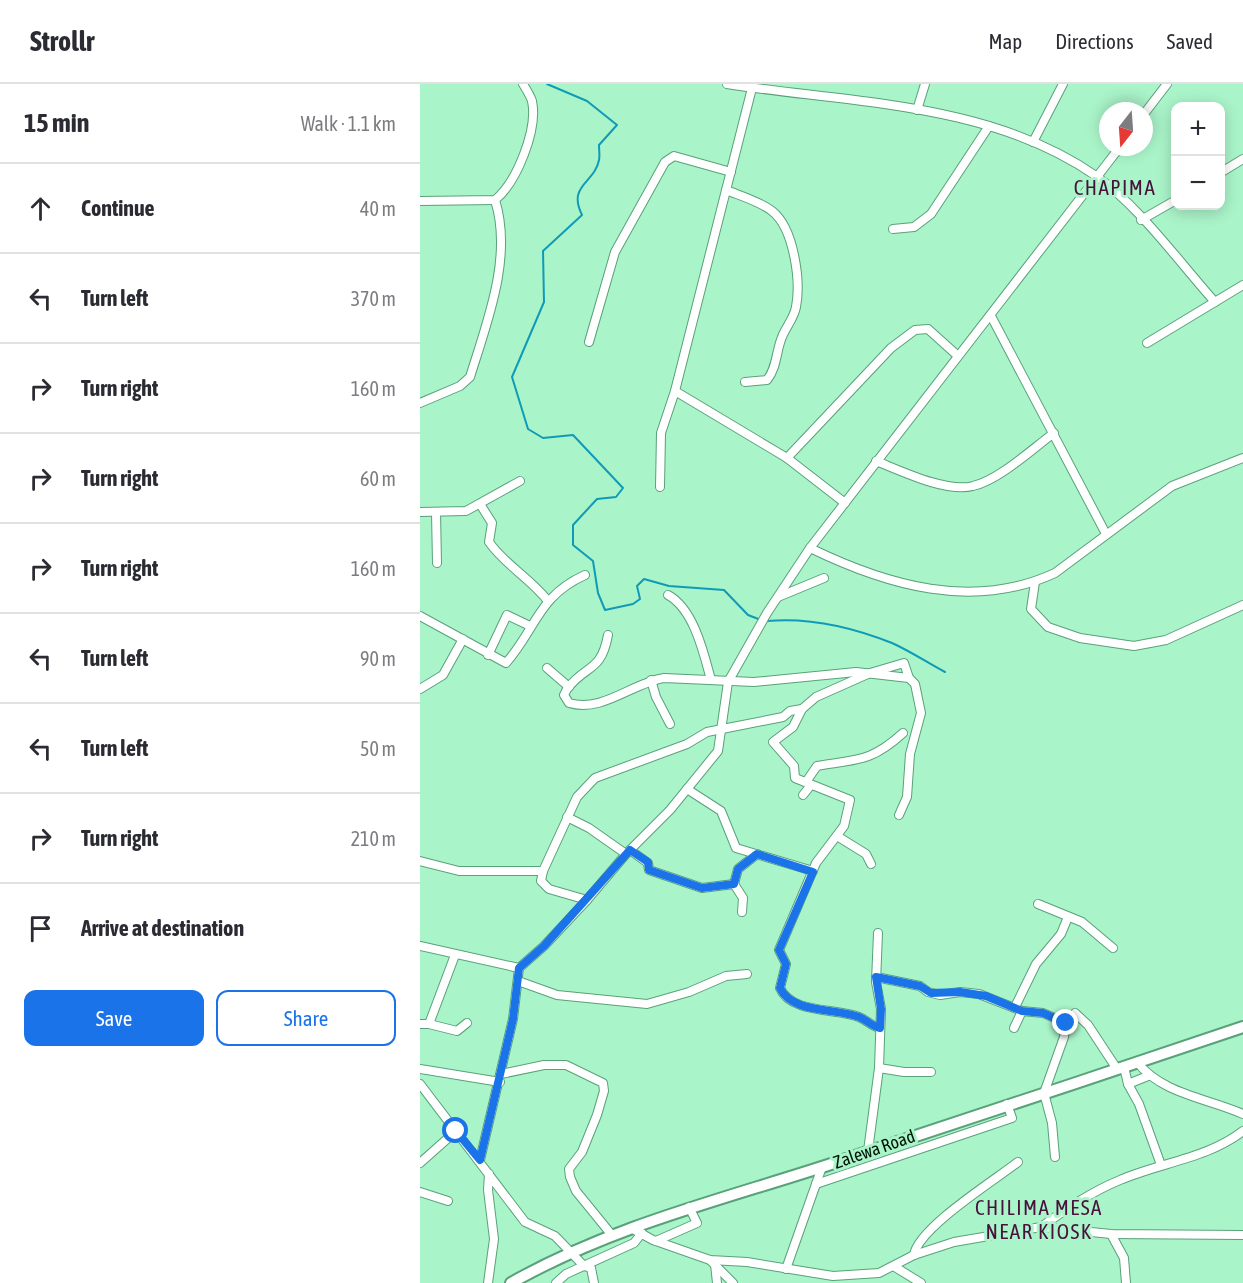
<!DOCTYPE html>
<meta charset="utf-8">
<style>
:root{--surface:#fff;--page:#f2f2f3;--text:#2b2b33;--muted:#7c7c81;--line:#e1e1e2;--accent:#1a73e8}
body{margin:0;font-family:"Asap Condensed",sans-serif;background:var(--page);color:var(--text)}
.controls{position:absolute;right:18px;top:18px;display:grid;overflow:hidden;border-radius:12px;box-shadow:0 3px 15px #0003}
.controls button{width:54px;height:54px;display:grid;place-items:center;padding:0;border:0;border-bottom:2px solid var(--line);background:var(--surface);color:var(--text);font:30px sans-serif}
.compass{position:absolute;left:679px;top:18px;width:54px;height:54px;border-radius:50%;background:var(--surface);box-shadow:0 3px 15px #0003;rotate:197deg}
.stop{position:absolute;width:18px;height:18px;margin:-14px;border:4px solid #1a73e8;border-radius:50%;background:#fff}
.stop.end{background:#1a73e8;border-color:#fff;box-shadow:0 2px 6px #0008}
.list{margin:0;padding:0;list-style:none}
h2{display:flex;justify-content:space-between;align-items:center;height:78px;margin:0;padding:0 24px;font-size:26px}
h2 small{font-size:20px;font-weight:400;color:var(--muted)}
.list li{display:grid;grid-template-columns:39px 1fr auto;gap:18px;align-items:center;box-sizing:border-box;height:90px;padding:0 24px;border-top:2px solid var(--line)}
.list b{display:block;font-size:22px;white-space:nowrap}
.list em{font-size:20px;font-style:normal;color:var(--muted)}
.actions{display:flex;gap:12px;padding:18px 24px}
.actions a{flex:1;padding:14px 0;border:2px solid var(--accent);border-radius:12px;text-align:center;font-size:21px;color:var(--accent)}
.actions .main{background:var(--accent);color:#fff}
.icon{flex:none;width:33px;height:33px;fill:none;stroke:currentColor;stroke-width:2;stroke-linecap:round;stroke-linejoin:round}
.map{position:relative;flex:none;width:823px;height:1199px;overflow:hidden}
header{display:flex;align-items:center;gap:36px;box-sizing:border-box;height:84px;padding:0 30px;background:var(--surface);border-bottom:2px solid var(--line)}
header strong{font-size:28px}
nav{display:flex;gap:33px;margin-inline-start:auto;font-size:21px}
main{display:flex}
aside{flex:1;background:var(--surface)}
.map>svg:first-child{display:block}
</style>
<header>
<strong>Strollr</strong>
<nav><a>Map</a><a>Directions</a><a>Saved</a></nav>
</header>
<main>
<aside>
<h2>15 min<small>Walk · 1.1 km</small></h2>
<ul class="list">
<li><svg class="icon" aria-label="ahead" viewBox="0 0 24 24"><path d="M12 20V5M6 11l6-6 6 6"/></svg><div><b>Continue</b></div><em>40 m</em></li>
<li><svg class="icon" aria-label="left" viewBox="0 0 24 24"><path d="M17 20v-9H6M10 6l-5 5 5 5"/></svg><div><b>Turn left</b></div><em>370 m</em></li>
<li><svg class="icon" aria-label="right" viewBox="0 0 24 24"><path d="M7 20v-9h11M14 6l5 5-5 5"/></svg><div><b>Turn right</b></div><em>160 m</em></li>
<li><svg class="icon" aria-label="right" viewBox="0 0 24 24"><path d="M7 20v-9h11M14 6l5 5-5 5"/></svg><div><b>Turn right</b></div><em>60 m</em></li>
<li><svg class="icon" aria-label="right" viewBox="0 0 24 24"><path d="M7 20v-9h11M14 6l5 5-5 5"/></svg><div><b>Turn right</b></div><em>160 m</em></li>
<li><svg class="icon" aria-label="left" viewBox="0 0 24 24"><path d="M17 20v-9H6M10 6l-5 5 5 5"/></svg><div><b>Turn left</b></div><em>90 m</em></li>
<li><svg class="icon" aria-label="left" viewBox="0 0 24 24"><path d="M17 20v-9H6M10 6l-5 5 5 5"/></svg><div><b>Turn left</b></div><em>50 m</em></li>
<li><svg class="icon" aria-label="right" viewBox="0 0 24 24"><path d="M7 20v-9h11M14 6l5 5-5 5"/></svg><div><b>Turn right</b></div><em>210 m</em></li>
<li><svg class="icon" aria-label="arrive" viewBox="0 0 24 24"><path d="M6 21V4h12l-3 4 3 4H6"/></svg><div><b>Arrive at destination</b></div></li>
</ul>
<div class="actions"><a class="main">Save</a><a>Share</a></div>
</aside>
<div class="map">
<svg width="823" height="1199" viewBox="0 0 823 1199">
<rect width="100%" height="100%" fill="#aaf4c9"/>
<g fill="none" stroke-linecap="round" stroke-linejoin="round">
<g stroke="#109ab8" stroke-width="2">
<path d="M127,0L167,17L197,41L179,61C179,66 180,72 179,76C175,99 147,101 162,131L123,167L124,218L92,293L108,345L123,354L153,351L203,404L196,413L177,415L153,441V461L173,477L178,509L185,526L213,520L220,515L217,502L224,495L249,502L304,506L328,531L341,536"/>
<path d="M347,537C391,533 432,543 472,559C490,567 508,579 525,588"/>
</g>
<defs>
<g id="minor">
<path d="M307,0C430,19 570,18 676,92C718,121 760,179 795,218"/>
<path d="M497,26L505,0"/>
<path d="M724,30L747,0"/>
<path d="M613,58L643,0"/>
<path d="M800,89L823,75"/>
<path d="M306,106C321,112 339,117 352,127C374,144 381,197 376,223C374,234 366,243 362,253C356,267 357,284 347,296L325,298"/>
<path d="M0,117L75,116C97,98 118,45 112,17C110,11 106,5 103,0"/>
<path d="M721,136L756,116"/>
<path d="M473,145L494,143L511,130L569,42"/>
<path d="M571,232L686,450"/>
<path d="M169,258L195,168L245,78L254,72L311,88"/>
<path d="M727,259L823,201"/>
<path d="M255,307L367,374L425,419"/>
<path d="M0,319L40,302L50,293C67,238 93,173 75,116"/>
<path d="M367,374L471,264L495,246L508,245L538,272"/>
<path d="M456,377C481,387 527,409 553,402C579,396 612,365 634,349"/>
<path d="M240,403L241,349L255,307L332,4"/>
<path d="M60,420L72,439L69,458C85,481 110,494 128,517"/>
<path d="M0,428L46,427L100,397"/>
<path d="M16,428L17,479"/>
<path d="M390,464C466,501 553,527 635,489L752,402L823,374"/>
<path d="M615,498L611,525L628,543L660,554L714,562L746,556L823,521"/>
<path d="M248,511C274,525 284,570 291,596"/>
<path d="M358,513L404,494"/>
<path d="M0,532L86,579C116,545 118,512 165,491"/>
<path d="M188,551C181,589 166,580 147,605L144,611L149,619C182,629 212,599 244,594L334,598L436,588L489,594L495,600L501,629L490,670L487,713L479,731"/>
<path d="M68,571L87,531L110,542"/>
<path d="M127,584L149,603"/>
<path d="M231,596L236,613L250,640"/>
<path d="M0,605L23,591L43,555"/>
<path d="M386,698L397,682C438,675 451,678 483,649"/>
<path d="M267,705L301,727L316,764L393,787"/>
<path d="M383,711L391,701"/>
<path d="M147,733L169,744L206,770"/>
<path d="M417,752L446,770L451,780"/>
<path d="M210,766L228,779L229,786L282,804L314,800L318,785L337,770"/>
<path d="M0,777L39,787H123"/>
<path d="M314,800L323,814L322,828"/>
<path d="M167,816L129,805L121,797L123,787L157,713L175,694L267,660L287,648L363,633L370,627L382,625"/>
<path d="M618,820L662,838L693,864"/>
<path d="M0,862L99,884"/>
<path d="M456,893L500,902L508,908L520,911L540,908L559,910L602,927"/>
<path d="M98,897L137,911L227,920L269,908L306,892L327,890"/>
<path d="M595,923L616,880L641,850L648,833"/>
<path d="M0,940H9L35,871"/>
<path d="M9,940L37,947L47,939"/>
<path d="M460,944C451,942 447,936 439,933C417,924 371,930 360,904L366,880L359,866L396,779L424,742L430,716L375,694L374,682L353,658L373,643L382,625L396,613L450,589L484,579L489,594"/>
<path d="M594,944L602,927L623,929L646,939"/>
<path d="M717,978C742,1010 787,1014 823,1030"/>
<path d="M704,983L708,1000L719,1020L741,1081"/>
<path d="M459,984L484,988H511"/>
<path d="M0,985L80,998"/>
<path d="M81,990L124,981H146L183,999L184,1007L177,1031L162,1068L149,1085L150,1093L156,1107L191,1150"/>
<path d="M0,1000L105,1138L135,1152L164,1182L171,1184L174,1199"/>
<path d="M708,1000L728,992"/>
<path d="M448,1067L459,984L461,925L456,898L458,849"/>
<path d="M635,1073L632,1039L624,1009L644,953L646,939L655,929L668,941L697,985"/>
<path d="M60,1076L93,935L99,884L124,862L167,816L206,770L250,726L298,667L308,598L347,529L390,464L700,63"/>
<path d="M0,1079L36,1047"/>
<path d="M396,1100L592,1034L587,1020"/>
<path d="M0,1108L28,1117"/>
<path d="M621,1143C646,1125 671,1108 700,1096C739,1079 789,1074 823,1047"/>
<path d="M211,1144L233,1156L290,1176L327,1178L413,1192L459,1189L494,1171L534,1158L621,1143L691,1150L823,1151"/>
<path d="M691,1150L704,1174L706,1199"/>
<path d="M236,1157L277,1139L269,1123"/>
<path d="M494,1171C498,1144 575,1096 598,1078"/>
<path d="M290,1176L313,1199"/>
<path d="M295,1180L297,1199"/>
<path d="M475,1183L501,1199"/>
<path d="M366,1185L402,1083"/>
<path d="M68,1199L74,1155L68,1106L69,1090"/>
<path d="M136,1199L146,1190L214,1159L222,1149"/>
</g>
<path id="highway" d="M91,1199C190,1143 297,1117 405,1082C544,1036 684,990 823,943"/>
</defs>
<use href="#minor" stroke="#59a17a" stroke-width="10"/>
<use href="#highway" stroke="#59a17a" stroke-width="14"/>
<use href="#minor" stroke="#fff" stroke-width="8"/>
<use href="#highway" stroke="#fff" stroke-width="10"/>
</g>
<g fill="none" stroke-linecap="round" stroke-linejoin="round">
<path stroke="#1a73e8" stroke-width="8" d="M36,1047L60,1076L93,935L99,884L124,862L210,766L228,778L229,786L282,804L314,800L318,785L337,770L393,788L359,866L366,880L360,904C372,930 416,924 439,933C447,936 451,942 460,944L461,925L456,893L500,902L511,909L540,908L566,912L602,927L623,929L646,939"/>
</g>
<g text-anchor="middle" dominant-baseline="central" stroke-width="6" stroke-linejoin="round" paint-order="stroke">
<g font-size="18" fill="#001407" stroke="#aaf4c9">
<text transform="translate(454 1065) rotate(-19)">Zalewa Road</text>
</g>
<g font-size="21" letter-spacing="1.5" fill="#48113c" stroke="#aaf4c9">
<text x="695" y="103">CHAPIMA</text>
<text x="619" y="1123">CHILIMA MESA<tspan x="619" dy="24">NEAR KIOSK</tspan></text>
</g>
</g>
</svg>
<div class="controls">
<button>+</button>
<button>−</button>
</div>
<svg class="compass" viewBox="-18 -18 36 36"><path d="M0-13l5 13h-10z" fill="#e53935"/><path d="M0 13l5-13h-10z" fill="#7c7c81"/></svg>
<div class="stop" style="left:36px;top:1047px"></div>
<div class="stop end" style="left:646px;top:939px"></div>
</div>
</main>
